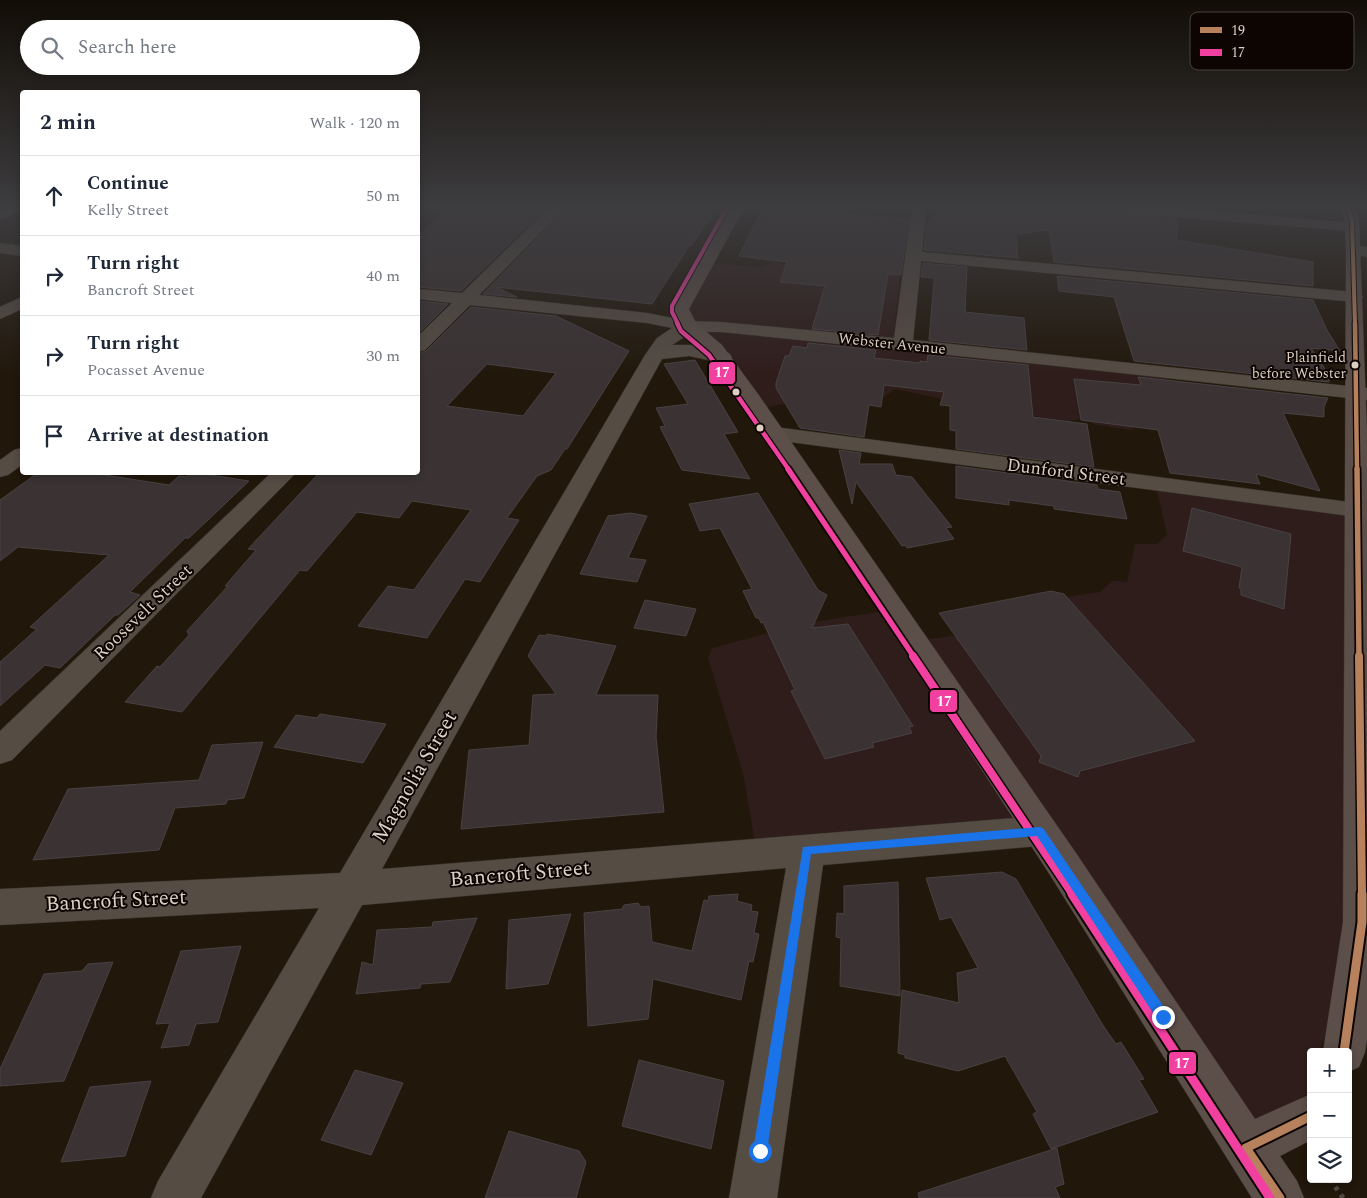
<!DOCTYPE html>
<meta charset="utf-8">
<style>
:root{--surface:#fff;--page:#f2f2f3;--text:#1f2937;--muted:#747a83;--line:#e0e1e3}
body{margin:0;font-family:Spectral,serif;background:var(--page);color:var(--text)}
.controls{position:absolute;right:15px;bottom:15px;display:grid;overflow:hidden;border-radius:5px;box-shadow:0 2px 8px #0003}
.controls button{width:45px;height:45px;display:grid;place-items:center;padding:0;border:0;border-bottom:1px solid var(--line);background:var(--surface);color:var(--text);font:25px sans-serif}
.stop{position:absolute;width:15px;height:15px;margin:-11px;border:4px solid #1a73e8;border-radius:50%;background:#fff}
.stop.end{background:#1a73e8;border-color:#fff;box-shadow:0 1px 5px #0008}
.list{margin:0;padding:0;list-style:none}
h2{display:flex;justify-content:space-between;align-items:center;height:65px;margin:0;padding:0 20px;font-size:21px}
h2 small{font-size:16px;font-weight:400;color:var(--muted)}
.list li{display:grid;grid-template-columns:32px 1fr auto;gap:15px;align-items:center;box-sizing:border-box;height:80px;padding:0 20px;border-top:1px solid var(--line)}
.list b{display:block;font-size:19px;white-space:nowrap}
.list p{margin:0;font-size:16px;white-space:nowrap;color:var(--muted)}
.list em{font-size:16px;font-style:normal;color:var(--muted)}
.icon{flex:none;width:28px;height:28px;fill:none;stroke:currentColor;stroke-width:2;stroke-linecap:round;stroke-linejoin:round}
.map{position:relative;flex:none;width:1367px;height:1198px;overflow:hidden}
.search{position:absolute;background:var(--surface);box-shadow:0 2px 8px #0003;left:20px;top:20px;width:400px;height:55px;display:flex;align-items:center;gap:12px;box-sizing:border-box;padding:0 18px;border-radius:28px;color:var(--muted);font-size:19px}
.panel{position:absolute;background:var(--surface);box-shadow:0 2px 8px #0003;left:20px;top:90px;width:400px;height:385px;border-radius:5px}
.map>svg:first-child{display:block}
</style>
<div class="map">
<svg width="1367" height="1198" viewBox="0 0 1367 1198">
<rect width="100%" height="100%" fill="#21170b"/>
<g fill="#2f1d1b">
<path d="M776,262L807,269L900,274L893,342L1166,374L1177,400L1145,416L1132,430L1097,425L1081,419L1068,421L988,409L895,389L877,402L807,399L754,410L721,365L675,321L711,263L760,267Z"/>
<path d="M1156,486L1346,512L1345,969L1320,1052H1311V1081L1307,1094L1243,1144L1027,830L755,843L743,773L708,658L712,648L806,623L884,611L906,642L983,632L1065,597L1100,592L1112,581L1127,582L1135,544H1157L1167,535Z"/>
</g>
<g fill="#3a3233" stroke="#494243" fill-rule="evenodd">
<path d="M450,208H546L461,291L418,287V235Z"/>
<path d="M567,208H652L679,210L680,208H717L691,246H689L652,304L496,287L517,297L483,294Z"/>
<path d="M763,208L909,219L901,275L888,274L878,335L812,329L825,286L780,282L787,262L739,256Z"/>
<path d="M936,208H1095V212L1178,219L1176,240L1313,262V286L1054,262L1049,230L1016,234L1018,258L924,250L927,221H932L933,217H935Z"/>
<path d="M923,263L967,267L965,312L1024,318L1027,350L929,340L934,281V278L921,277Z"/>
<path d="M1057,276L1313,300L1327,330L1340,351L1311,348L1329,375V382L1134,361L1114,297L1059,291Z"/>
<path d="M418,301L448,304L418,334Z"/>
<path d="M471,307L556,316L629,351L567,449H565L551,470L537,476L507,518L519,520L480,582L465,579L427,638L358,626L388,586L414,590L471,510L412,501L399,518L357,512L307,571L300,570L182,712L125,702L157,666L160,667L189,635L187,631L228,586H225L256,550L248,549L320,472H418V354L426,351ZM487,364L556,373L523,416L447,406Z"/>
<path d="M808,343L876,350L874,358L920,363V361L927,362L928,355L1028,365L1033,417L1087,424L1094,467L956,449V431L950,430V406L940,405L944,392L884,385L881,407L869,405L864,437L800,428L776,388V383L785,356H789L793,346L807,348Z"/>
<path d="M695,360L738,432L724,434L750,479L682,470L660,427L665,426L656,408L688,404L664,364Z"/>
<path d="M1138,377L1328,398L1324,407V417L1283,413L1320,491L1256,474L1260,484L1170,473L1158,430L1081,420L1074,379L1141,385Z"/>
<path d="M839,450L861,453L859,464H892L896,475L912,477L952,527L946,528L954,539L907,548L905,545L902,546L856,482L852,504Z"/>
<path d="M956,466L1097,485L1098,489L1120,492L1127,519L1054,509V506L1009,500V505L956,498Z"/>
<path d="M39,472H85L169,485L179,476L186,477L192,472L249,481L189,538H185L130,592L140,595L118,615H115L60,668L45,665L0,706V662L37,629L30,627L109,555L18,547L0,561V500Z"/>
<path d="M758,493L818,590L827,595L812,628L848,624L913,726L909,727L912,733L872,743L874,747L825,759L791,691L795,690L763,622L761,623L759,618H756L743,591L752,589L720,528L700,531L689,504Z"/>
<path d="M1192,508L1291,534L1284,609L1241,595V589L1239,588L1242,567L1183,551Z"/>
<path d="M630,513L647,516L628,558L646,560L637,582L580,574L608,516Z"/>
<path d="M1051,591L1064,594L1195,741L1080,771L1078,777L1039,762L1041,756L939,613Z"/>
<path d="M645,600L696,609L686,636L634,628Z"/>
<path d="M547,634L616,646L596,695H658L656,737L664,812L461,829L469,750L529,745L533,695L556,694L528,656L539,635L546,636Z"/>
<path d="M320,714L386,724L363,763L274,747L296,715L317,718Z"/>
<path d="M263,742L244,798L227,800L226,804L175,808L159,850L33,860L68,789L199,780L212,745Z"/>
<path d="M1002,872L1016,879L1104,1027L1116,1044L1121,1042L1144,1079L1139,1080L1158,1112L1051,1149L1033,1114L1037,1112L1005,1056L958,1071L905,1058V1055L898,1053L902,990L959,1003L957,973L978,968L951,917L940,920L926,878Z"/>
<path d="M898,882L900,996L840,986L841,938L836,937L837,913L844,914V886Z"/>
<path d="M738,894L737,901L752,905L751,911L758,912L754,933L759,934L753,962L749,961L741,1000L653,979L648,1019L588,1026L584,913L622,909L624,905L638,903L641,907L649,906L652,942L692,951L704,900L708,901L709,896Z"/>
<path d="M571,914L548,984L506,989L509,920Z"/>
<path d="M477,918L450,982L421,984L420,988L356,994L362,962L373,965L377,930L432,927L433,922Z"/>
<path d="M241,946L218,1022L196,1024L189,1045L161,1048L170,1023L156,1024L181,951Z"/>
<path d="M113,962L64,1081L0,1086V1069L44,974L82,971L88,964Z"/>
<path d="M639,1060L724,1081L711,1149L622,1126Z"/>
<path d="M355,1070L403,1083L371,1155L321,1140Z"/>
<path d="M151,1081L125,1156L61,1162L90,1087Z"/>
<path d="M509,1131L579,1151L586,1162L576,1198H485Z"/>
<path d="M1057,1148L1064,1184L1055,1187L1060,1198H919L918,1193Z"/>
</g>
<g fill="none" stroke-linecap="round" stroke-linejoin="round">
<defs>
<g id="minor">
<path d="M5,208H22V210L0,220V211Z"/>
<path d="M549,208H565L479,295L647,313L688,321L721,322L894,338L912,208H926L922,252L1354,292L1360,293L1363,297L1360,301L1354,302L921,261L913,340L1367,388V400L1038,364L721,332H692L672,345H697L729,353L732,357L729,361L722,363L689,356L662,359L382,869L1039,816L1052,820L1057,831L1052,842L1039,846L823,865L777,1198H729L786,868L362,905L201,1198H151L158,1181L319,908L0,925V889L340,873L645,355L657,338L672,328L647,323L470,305L425,350L418,352V336L452,303L418,299V289L462,293Z"/>
<path d="M1105,208H1172L1353,223L1358,224L1360,227L1358,230L1353,231L1112,212Z"/>
<path d="M0,243L22,246V256L0,253Z"/>
<path d="M1354,245L1367,247V257L1348,253L1346,250L1348,247Z"/>
<path d="M22,297V309L0,319V307Z"/>
<path d="M775,427L1357,503L1366,505L1367,513L1357,517L767,439L764,434L767,429Z"/>
<path d="M22,448V465L8,475L0,477V460L14,450Z"/>
<path d="M272,472H297L12,760L0,764V731Z"/>
</g>
<g id="major">
<path d="M730,208H744L689,309L696,323L722,345L758,394L1076,853L1255,1119L1311,1094V1140L1280,1156L1297,1181L1304,1198H1252L1050,875L742,400L708,353L682,330L671,309Z"/>
<path d="M1341,208H1355L1359,221L1367,431V1039L1365,1052L1359,1067L1348,1072V1052H1323L1343,922L1346,255L1345,221Z"/>
</g>
</defs>
<use href="#minor" stroke="#393129" stroke-width="1"/>
<use href="#major" stroke="#393129" stroke-width="1"/>
<path stroke="#514a42" stroke-width="5" stroke-dasharray="4 5.5" stroke-linecap="butt" d="M1330,1179L1343,1198"/>
<use href="#minor" fill="#554c44" fill-rule="evenodd"/>
<use href="#major" fill="#5c4f4a" fill-rule="evenodd"/>
<defs>
<path id="bus-1-far4" d="M1348,208L1352,221L1355,324"/>
<path id="bus-1-far3" d="M1355,323L1357,470"/>
<path id="bus-1-far2" d="M1357,469L1359,657"/>
<path id="bus-1-far1" d="M1359,656L1362,895"/>
<g id="bus-1">
<path d="M1344,1052L1362,922V894"/>
<path d="M1246,1148L1311,1116"/>
<path d="M1246,1148L1280,1198"/>
</g>
<path id="bus-2-far4" d="M678,324L672,312V306L727,208"/>
<path id="bus-2-far3" d="M677,323L681,331L709,355L789,470"/>
<path id="bus-2-far2" d="M788,469L914,657"/>
<path id="bus-2-far1" d="M913,656L1073,895"/>
<path id="bus-2" d="M1072,894L1270,1198"/>
</defs>
<use href="#bus-1-far4" stroke="#0d0501" stroke-width="6"/>
<use href="#bus-1-far3" stroke="#0d0501" stroke-width="7"/>
<use href="#bus-1-far2" stroke="#0d0501" stroke-width="9"/>
<use href="#bus-1-far1" stroke="#0d0501" stroke-width="11"/>
<use href="#bus-1" stroke="#0d0501" stroke-width="13"/>
<use href="#bus-2-far4" stroke="#0d0501" stroke-width="6"/>
<use href="#bus-2-far3" stroke="#0d0501" stroke-width="7"/>
<use href="#bus-2-far2" stroke="#0d0501" stroke-width="9"/>
<use href="#bus-2-far1" stroke="#0d0501" stroke-width="11"/>
<use href="#bus-2" stroke="#0d0501" stroke-width="13"/>
<use href="#bus-1-far4" stroke="#b6815c" stroke-width="4"/>
<use href="#bus-1-far3" stroke="#b6815c" stroke-width="4.5"/>
<use href="#bus-1-far2" stroke="#b6815c" stroke-width="5.5"/>
<use href="#bus-1-far1" stroke="#b6815c" stroke-width="8"/>
<use href="#bus-1" stroke="#b6815c" stroke-width="9"/>
<use href="#bus-2-far4" stroke="#f240a1" stroke-width="4"/>
<use href="#bus-2-far3" stroke="#f240a1" stroke-width="4.5"/>
<use href="#bus-2-far2" stroke="#f240a1" stroke-width="5.5"/>
<use href="#bus-2-far1" stroke="#f240a1" stroke-width="8"/>
<use href="#bus-2" stroke="#f240a1" stroke-width="9"/>
</g>
<linearGradient id="sky" x2="0" y2="1"><stop stop-color="#120d06"/><stop offset="0.55" stop-color="#3d3c3f"/><stop offset="1" stop-color="#3d3c3f" stop-opacity="0"/></linearGradient>
<rect width="1367" height="376" fill="url(#sky)"/>
<path fill="#1a73e8" d="M1039,827L1043,828L1168,1013L1169,1017L1168,1022L1163,1024L1159,1022L1037,836L811,854L767,1151L765,1156L760,1158L755,1156L753,1151L803,847Z"/>
<g fill="#dccfc2" stroke="#0d0501" stroke-width="2">
<circle cx="1355" cy="365" r="4.5"/>
<circle cx="736" cy="392" r="4.5"/>
<circle cx="760" cy="428" r="4.5"/>
</g>
<g text-anchor="middle" dominant-baseline="central" stroke-width="4" stroke-linejoin="round" paint-order="stroke">
<g font-size="14" fill="#dccfc2" stroke="#0d0501" text-anchor="end">
<text x="1346" y="357">Plainfield<tspan x="1346" dy="16">before Webster</tspan></text>
</g>
<g font-size="15" fill="#dccfc2" stroke="#0d0501">
<text transform="translate(892 344) rotate(6)">Webster Avenue</text>
</g>
<g font-size="18" fill="#dccfc2" stroke="#0d0501">
<text transform="translate(1066 472) rotate(7)">Dunford Street</text>
<text transform="translate(143 612) rotate(-44)">Roosevelt Street</text>
</g>
<g font-size="21" fill="#dccfc2" stroke="#0d0501">
<text transform="translate(415 777) rotate(-60)">Magnolia Street</text>
<text transform="translate(520 874) rotate(-5)">Bancroft Street</text>
<text transform="translate(116 901) rotate(-3)">Bancroft Street</text>
</g>
</g>
<rect x="1190" y="12" width="164" height="58" rx="8" fill="#0d0501" stroke="#4b423b" stroke-width="1"/>
<rect x="1200" y="27" width="22" height="6" fill="#b6815c"/>
<rect x="1200" y="49" width="22" height="7" fill="#f240a1"/>
<g font-size="14" fill="#dccfc2">
<text x="1231" y="35">19</text>
<text x="1231" y="57">17</text>
</g>
<g stroke="#0d0501" stroke-width="2">
<rect x="708" y="361" width="28" height="24" rx="5" fill="#f240a1"/>
<rect x="929" y="689" width="29" height="24" rx="5" fill="#f240a1"/>
<rect x="1168" y="1051" width="29" height="24" rx="5" fill="#f240a1"/>
</g>
<g font-size="14" text-anchor="middle" font-weight="bold" fill="#fff">
<text x="722" y="377">17</text>
<text x="944" y="706">17</text>
<text x="1182" y="1068">17</text>
</g>
</svg>
<div class="controls">
<button>+</button>
<button>−</button>
<button><svg class="icon" aria-label="layers" viewBox="0 0 24 24"><path d="M12 4l9 5-9 5-9-5zM3 14l9 5 9-5"/></svg></button>
</div>
<div class="stop" style="left:760px;top:1151px"></div>
<div class="stop end" style="left:1163px;top:1017px"></div>
<div class="search"><svg class="icon" aria-label="search" viewBox="0 0 24 24"><circle cx="10" cy="10" r="6"/><path d="M15 15l6 6"/></svg>Search here</div>
<section class="panel">
<h2>2 min<small>Walk · 120 m</small></h2>
<ul class="list">
<li><svg class="icon" aria-label="ahead" viewBox="0 0 24 24"><path d="M12 20V5M6 11l6-6 6 6"/></svg><div><b>Continue</b><p>Kelly Street</p></div><em>50 m</em></li>
<li><svg class="icon" aria-label="right" viewBox="0 0 24 24"><path d="M7 20v-9h11M14 6l5 5-5 5"/></svg><div><b>Turn right</b><p>Bancroft Street</p></div><em>40 m</em></li>
<li><svg class="icon" aria-label="right" viewBox="0 0 24 24"><path d="M7 20v-9h11M14 6l5 5-5 5"/></svg><div><b>Turn right</b><p>Pocasset Avenue</p></div><em>30 m</em></li>
<li><svg class="icon" aria-label="arrive" viewBox="0 0 24 24"><path d="M6 21V4h12l-3 4 3 4H6"/></svg><div><b>Arrive at destination</b></div></li>
</ul>
</section>
</div>
